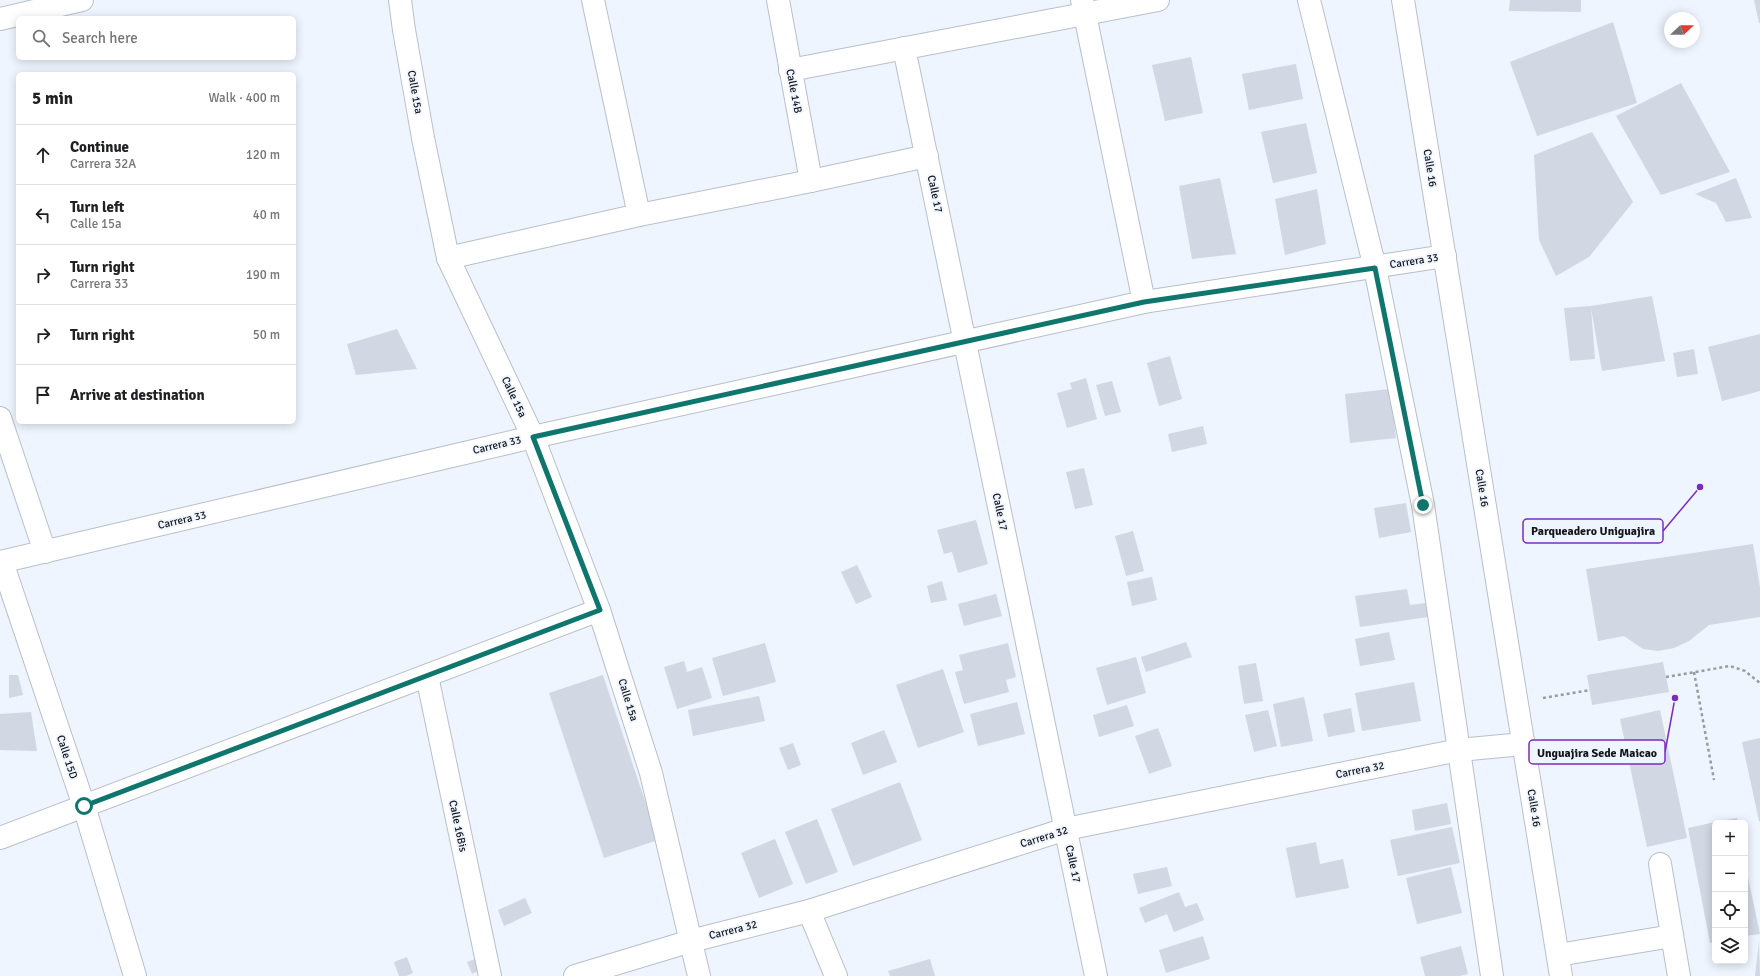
<!DOCTYPE html>
<meta charset="utf-8">
<style>
:root{--surface:#fff;--page:#f6f6f6;--text:#202124;--muted:#757577;--line:#e0e0e0}
body{margin:0;font-family:Signika,sans-serif;background:var(--page);color:var(--text)}
.controls{position:absolute;right:12px;bottom:12px;display:grid;overflow:hidden;border-radius:6px;box-shadow:0 2px 10px #0003}
.controls button{width:36px;height:36px;display:grid;place-items:center;padding:0;border:0;border-bottom:1px solid var(--line);background:var(--surface);color:var(--text);font:20px sans-serif}
.compass{position:absolute;left:1664px;top:12px;width:36px;height:36px;border-radius:50%;background:var(--surface);box-shadow:0 2px 10px #0003;rotate:68deg}
.stop{position:absolute;width:12px;height:12px;margin:-9px;border:3px solid #0f766e;border-radius:50%;background:#fff}
.stop.end{background:#0f766e;border-color:#fff;box-shadow:0 1px 4px #0008}
.list{margin:0;padding:0;list-style:none}
h2{display:flex;justify-content:space-between;align-items:center;height:52px;margin:0;padding:0 16px;font-size:17px}
h2 small{font-size:13px;font-weight:400;color:var(--muted)}
.list li{display:grid;grid-template-columns:26px 1fr auto;gap:12px;align-items:center;box-sizing:border-box;height:60px;padding:0 16px;border-top:1px solid var(--line)}
.list b{display:block;font-size:15px;white-space:nowrap}
.list p{margin:0;font-size:13px;white-space:nowrap;color:var(--muted)}
.list em{font-size:13px;font-style:normal;color:var(--muted)}
.icon{flex:none;width:22px;height:22px;fill:none;stroke:currentColor;stroke-width:2;stroke-linecap:round;stroke-linejoin:round}
.map{position:relative;flex:none;width:1760px;height:976px;overflow:hidden}
.search{position:absolute;background:var(--surface);box-shadow:0 2px 10px #0003;left:16px;top:16px;width:280px;height:44px;display:flex;align-items:center;gap:10px;box-sizing:border-box;padding:0 14px;border-radius:6px;color:var(--muted);font-size:15px}
.panel{position:absolute;background:var(--surface);box-shadow:0 2px 10px #0003;left:16px;top:72px;width:280px;height:352px;border-radius:6px}
.map>svg:first-child{display:block}
</style>
<div class="map">
<svg width="1760" height="976" viewBox="0 0 1760 976">
<rect width="100%" height="100%" fill="#eff5fe"/>
<g fill="#d1d7e3">
<path d="M1510,0H1581V12L1509,11Z"/>
<path d="M1754,0H1760V23H1759Z"/>
<path d="M1613,22L1637,103L1537,136L1510,62Z"/>
<path d="M1191,57L1203,113L1165,121L1152,65Z"/>
<path d="M1296,64L1303,99L1249,110L1242,74Z"/>
<path d="M1681,83L1730,172L1661,195L1616,116Z"/>
<path d="M1306,123L1317,173L1273,183L1261,132Z"/>
<path d="M1592,132L1633,202L1589,257L1556,276L1539,240L1534,155Z"/>
<path d="M1220,178L1236,254L1192,259L1179,186Z"/>
<path d="M1736,178L1752,218L1726,222L1716,203L1695,194Z"/>
<path d="M1317,189L1326,244L1285,255L1275,199Z"/>
<path d="M1652,296L1665,361L1602,371L1591,308L1595,359L1570,361L1564,308L1591,306Z"/>
<path d="M397,329L417,369L356,375L347,344Z"/>
<path d="M1760,334V391L1722,401L1708,347Z"/>
<path d="M1694,349L1698,374L1677,377L1673,353Z"/>
<path d="M1170,356L1182,399L1159,406L1147,363Z"/>
<path d="M1086,378L1097,419L1067,428L1057,393L1072,389L1070,383Z"/>
<path d="M1112,381L1121,412L1105,416L1096,385Z"/>
<path d="M1390,389L1396,438L1350,443L1345,394Z"/>
<path d="M1203,426L1207,444L1172,452L1168,434Z"/>
<path d="M1084,468L1093,505L1075,509L1066,472Z"/>
<path d="M1406,503L1411,532L1379,538L1374,508Z"/>
<path d="M976,520L988,564L958,573L952,552L944,554L937,530Z"/>
<path d="M1133,531L1144,571L1126,576L1115,536Z"/>
<path d="M1753,544L1760,587V617L1709,625L1689,641L1674,648L1658,651L1643,649L1624,636L1598,641L1586,569Z"/>
<path d="M857,565L872,597L856,604L841,572Z"/>
<path d="M1152,577L1157,600L1132,606L1127,582Z"/>
<path d="M942,581L947,600L931,603L927,586Z"/>
<path d="M1407,589L1410,605L1427,603L1428,617L1360,627L1355,596Z"/>
<path d="M996,594L1002,616L964,626L958,604Z"/>
<path d="M1389,632L1395,660L1360,666L1355,639Z"/>
<path d="M1186,642L1192,657L1146,672L1141,657Z"/>
<path d="M765,643L776,682L723,696L712,658Z"/>
<path d="M1008,643L1016,677L1006,680L1009,692L964,704L955,672L963,670L959,655Z"/>
<path d="M1136,657L1146,693L1107,705L1096,668Z"/>
<path d="M684,661L687,672L702,667L712,698L677,709L664,667Z"/>
<path d="M1663,662L1669,692L1592,705L1587,675Z"/>
<path d="M1256,663L1263,701L1244,704L1238,666Z"/>
<path d="M943,669L964,732L918,748L896,685Z"/>
<path d="M9,675H18L23,695L9,698Z"/>
<path d="M603,675L658,840L604,858L549,693Z"/>
<path d="M1414,682L1421,721L1362,731L1355,693Z"/>
<path d="M759,696L765,721L693,736L688,710Z"/>
<path d="M1304,697L1313,741L1281,747L1273,704Z"/>
<path d="M1017,702L1025,734L978,746L970,714Z"/>
<path d="M1127,705L1134,726L1099,737L1093,715Z"/>
<path d="M1351,708L1355,732L1328,737L1323,714Z"/>
<path d="M1268,710L1277,746L1254,752L1245,715Z"/>
<path d="M1660,710L1687,838L1647,847L1620,719Z"/>
<path d="M31,712L37,751L0,750V714Z"/>
<path d="M1158,728L1172,766L1149,774L1135,736Z"/>
<path d="M884,730L897,762L863,775L851,743Z"/>
<path d="M1760,738V821H1759L1742,742Z"/>
<path d="M793,743L801,765L788,770L779,748Z"/>
<path d="M900,782L922,840L853,866L831,809Z"/>
<path d="M1447,803L1451,824L1415,831L1412,810Z"/>
<path d="M1737,818L1738,823H1715V822Z"/>
<path d="M817,819L838,872L806,884L785,832Z"/>
<path d="M1715,822V942L1710,943L1688,828Z"/>
<path d="M1452,827L1460,863L1398,876L1390,840Z"/>
<path d="M775,839L793,884L759,898L741,853Z"/>
<path d="M1316,842L1320,864L1343,859L1349,888L1296,898L1286,848Z"/>
<path d="M1745,863L1760,934L1745,936Z"/>
<path d="M1167,867L1172,886L1138,894L1133,874Z"/>
<path d="M1451,867L1462,913L1417,924L1406,878Z"/>
<path d="M1179,892L1185,907L1197,903L1204,920L1174,932L1167,914L1145,923L1139,908Z"/>
<path d="M525,898L532,913L504,926L498,910Z"/>
<path d="M1203,936L1210,959L1166,973L1159,950Z"/>
<path d="M1759,941L1760,976H1755Z"/>
<path d="M1461,946L1468,974L1460,976H1425L1420,957Z"/>
<path d="M407,957L413,973L406,976H399L394,962Z"/>
<path d="M480,957L485,967L472,974L467,962Z"/>
<path d="M930,959L935,976H890L888,971Z"/>
</g>
<g fill="none" stroke-linecap="round" stroke-linejoin="round">
<defs>
<g id="minor">
<path d="M400,0L404,30L423,138L448,258L533,437L599,610L651,773L699,976"/>
<path d="M593,0L639,215"/>
<path d="M778,0L811,181"/>
<path d="M1082,0L1144,302"/>
<path d="M1309,0L1375,268L1423,505L1492,976"/>
<path d="M0,19L82,0"/>
<path d="M904,48L1096,976"/>
<path d="M790,70L1158,0"/>
<path d="M448,258L639,215L811,181L927,156"/>
<path d="M0,418L45,552"/>
<path d="M0,562L533,437L1144,302L1445,256"/>
<path d="M2,562L84,806L135,976"/>
<path d="M427,676L490,976"/>
<path d="M0,838L599,610"/>
<path d="M1660,864L1679,976"/>
<path d="M809,911L836,976"/>
<path d="M1558,955L1672,936"/>
<path d="M575,976L691,941L809,911L1066,829L1459,750L1523,744"/>
</g>
<path id="highway" d="M1403,0L1561,976"/>
</defs>
<use href="#minor" stroke="#b9bfca" stroke-width="24"/>
<use href="#highway" stroke="#b9bfca" stroke-width="24"/>
<g stroke="#979ca3" stroke-width="2.5" stroke-dasharray="3 3" stroke-linecap="butt">
<path d="M1694,672L1714,780"/>
<path d="M1666,677L1730,666L1745,671L1760,683"/>
<path d="M1543,698L1590,690"/>
</g>
<use href="#minor" stroke="#fff" stroke-width="22"/>
<use href="#highway" stroke="#fff" stroke-width="22"/>
</g>
<g fill="none" stroke-linecap="round" stroke-linejoin="round">
<path stroke="#0f766e" stroke-width="5" d="M84,806L600,610L533,437L1144,302L1375,268L1423,505"/>
</g>
<g text-anchor="middle" dominant-baseline="central" stroke-width="3.5" stroke-linejoin="round" paint-order="stroke">
<g font-size="11" fill="#121418" stroke="#eff5fe">
<text transform="translate(794 91) rotate(79)">Calle 14B</text>
<text transform="translate(415 92) rotate(80)">Calle 15a</text>
<text transform="translate(1430 168) rotate(81)">Calle 16</text>
<text transform="translate(935 194) rotate(78)">Calle 17</text>
<text transform="translate(1414 261) rotate(-9)">Carrera 33</text>
<text transform="translate(514 397) rotate(65)">Calle 15a</text>
<text transform="translate(497 445) rotate(-13)">Carrera 33</text>
<text transform="translate(1482 488) rotate(81)">Calle 16</text>
<text transform="translate(1000 512) rotate(78)">Calle 17</text>
<text transform="translate(182 520) rotate(-13)">Carrera 33</text>
<text transform="translate(628 700) rotate(73)">Calle 15a</text>
<text transform="translate(67 757) rotate(72)">Calle 15D</text>
<text transform="translate(1360 770) rotate(-11)">Carrera 32</text>
<text transform="translate(1534 808) rotate(81)">Calle 16</text>
<text transform="translate(458 826) rotate(78)">Calle 16Bis</text>
<text transform="translate(1044 837) rotate(-17)">Carrera 32</text>
<text transform="translate(1073 864) rotate(78)">Calle 17</text>
<text transform="translate(733 930) rotate(-14)">Carrera 32</text>
</g>
</g>
<path fill="none" stroke="#7b2cbf" stroke-width="1.5" d="M1700 487L1663 531M1675 698L1665 752"/>
<g fill="#7b2cbf" stroke="#eff5fe" stroke-width="1.5">
<circle cx="1700" cy="487" r="4"/>
<circle cx="1675" cy="698" r="4"/>
</g>
<g fill="#eff5fe" stroke="#7b2cbf" stroke-width="1.5">
<rect x="1523" y="519" width="140" height="24" rx="4"/>
<rect x="1529" y="740" width="136" height="24" rx="4"/>
</g>
<g font-size="12" text-anchor="middle" font-weight="bold" fill="#121418">
<text x="1593" y="535">Parqueadero Uniguajira</text>
<text x="1597" y="757">Unguajira Sede Maicao</text>
</g>
</svg>
<div class="controls">
<button>+</button>
<button>−</button>
<button><svg class="icon" aria-label="locate" viewBox="0 0 24 24"><circle cx="12" cy="12" r="6"/><path d="M12 2v4M12 18v4M2 12h4M18 12h4"/></svg></button>
<button><svg class="icon" aria-label="layers" viewBox="0 0 24 24"><path d="M12 4l9 5-9 5-9-5zM3 14l9 5 9-5"/></svg></button>
</div>
<svg class="compass" viewBox="-18 -18 36 36"><path d="M0-13l5 13h-10z" fill="#e53935"/><path d="M0 13l5-13h-10z" fill="#757577"/></svg>
<div class="stop" style="left:84px;top:806px"></div>
<div class="stop end" style="left:1423px;top:505px"></div>
<div class="search"><svg class="icon" aria-label="search" viewBox="0 0 24 24"><circle cx="10" cy="10" r="6"/><path d="M15 15l6 6"/></svg>Search here</div>
<section class="panel">
<h2>5 min<small>Walk · 400 m</small></h2>
<ul class="list">
<li><svg class="icon" aria-label="ahead" viewBox="0 0 24 24"><path d="M12 20V5M6 11l6-6 6 6"/></svg><div><b>Continue</b><p>Carrera 32A</p></div><em>120 m</em></li>
<li><svg class="icon" aria-label="left" viewBox="0 0 24 24"><path d="M17 20v-9H6M10 6l-5 5 5 5"/></svg><div><b>Turn left</b><p>Calle 15a</p></div><em>40 m</em></li>
<li><svg class="icon" aria-label="right" viewBox="0 0 24 24"><path d="M7 20v-9h11M14 6l5 5-5 5"/></svg><div><b>Turn right</b><p>Carrera 33</p></div><em>190 m</em></li>
<li><svg class="icon" aria-label="right" viewBox="0 0 24 24"><path d="M7 20v-9h11M14 6l5 5-5 5"/></svg><div><b>Turn right</b></div><em>50 m</em></li>
<li><svg class="icon" aria-label="arrive" viewBox="0 0 24 24"><path d="M6 21V4h12l-3 4 3 4H6"/></svg><div><b>Arrive at destination</b></div></li>
</ul>
</section>
</div>
